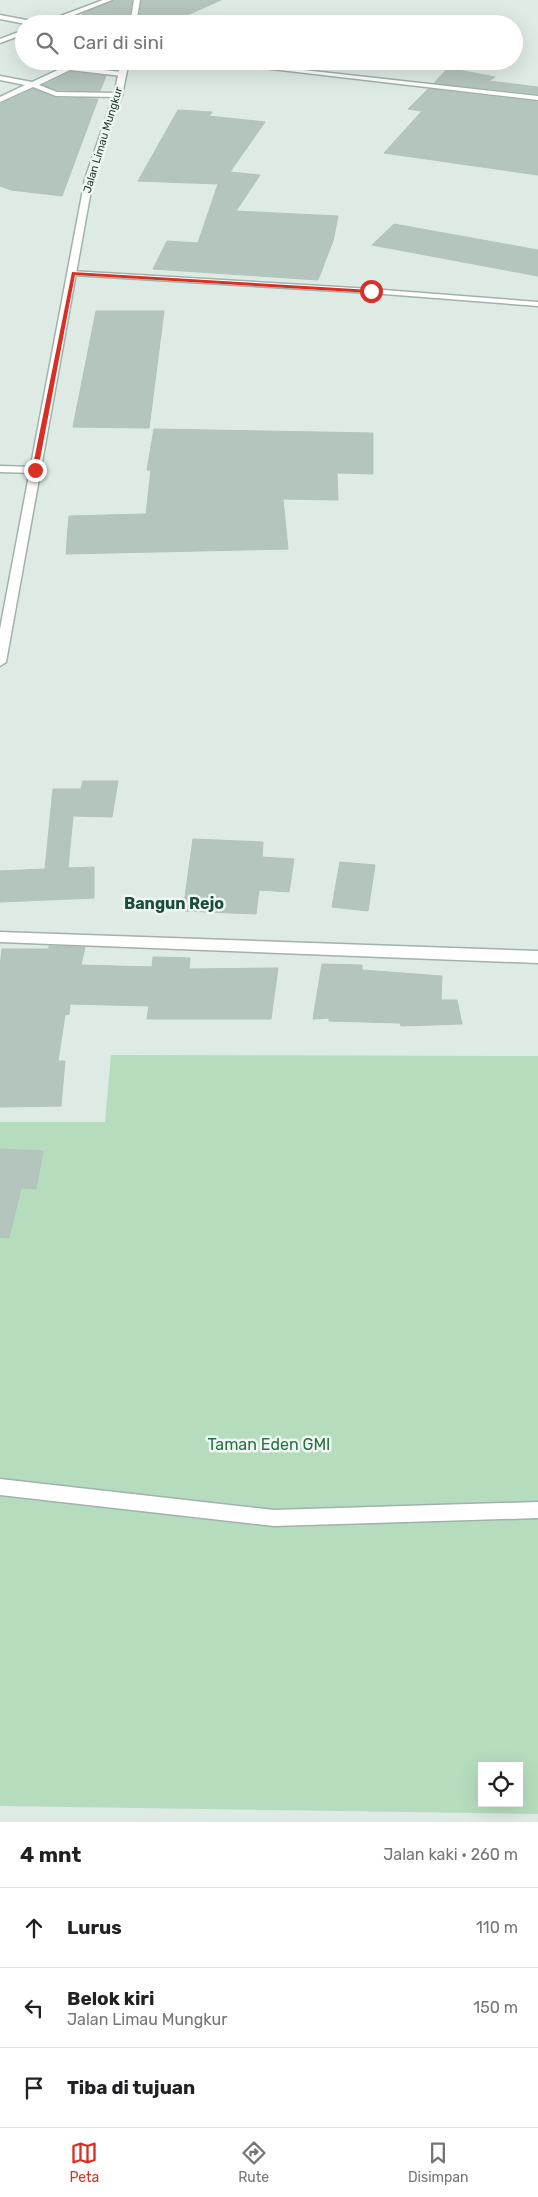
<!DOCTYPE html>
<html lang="id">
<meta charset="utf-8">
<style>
:root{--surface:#fff;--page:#f2f2f2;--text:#202124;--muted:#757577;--line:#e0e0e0;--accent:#d93025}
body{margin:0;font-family:Rubik,sans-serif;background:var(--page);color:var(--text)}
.controls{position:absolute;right:15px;bottom:15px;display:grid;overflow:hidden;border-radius:0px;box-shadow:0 5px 20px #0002}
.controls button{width:45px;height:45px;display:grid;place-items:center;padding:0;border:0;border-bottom:1px solid var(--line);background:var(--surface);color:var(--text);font:25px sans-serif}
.stop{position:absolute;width:15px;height:15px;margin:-11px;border:4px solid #d93025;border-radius:50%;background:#fff}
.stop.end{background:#d93025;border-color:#fff;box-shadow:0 1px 5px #0008}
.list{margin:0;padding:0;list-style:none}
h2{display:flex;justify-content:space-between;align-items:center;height:65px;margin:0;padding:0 20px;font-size:21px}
h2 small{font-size:16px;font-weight:400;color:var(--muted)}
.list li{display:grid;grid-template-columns:32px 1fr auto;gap:15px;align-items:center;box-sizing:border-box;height:80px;padding:0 20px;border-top:1px solid var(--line)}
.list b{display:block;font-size:19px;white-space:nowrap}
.list p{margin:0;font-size:16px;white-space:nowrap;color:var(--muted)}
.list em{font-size:16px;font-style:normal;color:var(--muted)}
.icon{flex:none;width:28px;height:28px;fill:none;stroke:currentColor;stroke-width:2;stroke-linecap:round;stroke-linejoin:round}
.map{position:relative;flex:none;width:538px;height:1822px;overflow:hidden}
.search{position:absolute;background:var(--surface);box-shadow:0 5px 20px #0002;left:15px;right:15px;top:15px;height:55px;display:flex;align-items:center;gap:12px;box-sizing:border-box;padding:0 18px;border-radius:28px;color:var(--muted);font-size:19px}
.sheet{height:305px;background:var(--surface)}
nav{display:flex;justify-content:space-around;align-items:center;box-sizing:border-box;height:70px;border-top:1px solid var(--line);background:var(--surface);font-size:14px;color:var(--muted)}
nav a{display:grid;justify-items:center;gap:2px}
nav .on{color:var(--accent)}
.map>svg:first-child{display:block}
</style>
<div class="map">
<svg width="538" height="1822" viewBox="0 0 538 1822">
<rect width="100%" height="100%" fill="#deeae4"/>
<path fill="#b6dcbe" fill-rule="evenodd" d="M111,1055L538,1056V1814L0,1806V1122H105ZM482,1766H519V1803H482Z"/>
<g fill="#b4c5bd" stroke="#b1c4bb">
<path d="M114,0H132L128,24L74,22L84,13Z"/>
<path d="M142,0H221L167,24H138Z"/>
<path d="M82,61H111L109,69L79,66Z"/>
<path d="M448,68L495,77L489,81L538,87V94L434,83Z"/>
<path d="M70,72L106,76L100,91L57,90L44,85Z"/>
<path d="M33,89L56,98L98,99L62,196L11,190L0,186V104Z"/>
<path d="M428,89L538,102V175L384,153L422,111L408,109Z"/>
<path d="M178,110L212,112L209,116L265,122L230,172L260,175L236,211L338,216L333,241L318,280L153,269L167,241L198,243L218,184L138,181Z"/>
<path d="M394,224L538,250V276L372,245Z"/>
<path d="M96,311H164L149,428L73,427Z"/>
<path d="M154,429L373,433V474L337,473L338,500L283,499L288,549L66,554L69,516L146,514L151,470H147Z"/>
<path d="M83,781H118L112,817L73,816L68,868L94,867V898L0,902V871L45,869L53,789H81Z"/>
<path d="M193,839L263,842L262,857L294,859L289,892L259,890L256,914L183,911Z"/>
<path d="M340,862L375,865L368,911L332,907Z"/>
<path d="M49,946L85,947L81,965L152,967L153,957L190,958L189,969L278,968L271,1019H147L149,1006L70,1004L69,1014L65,1015L58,1061H65L61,1106L0,1107V967L2,949H49Z"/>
<path d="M322,964L362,965V970L442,976L441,1000H457L462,1024L401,1026L400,1023L329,1021V1018L313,1019Z"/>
<path d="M0,1149L43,1151L36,1189L21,1188L9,1238L0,1237Z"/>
</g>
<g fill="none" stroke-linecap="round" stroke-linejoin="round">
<defs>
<g id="service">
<path d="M202,61H223L538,96V100Z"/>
<path d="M70,271L371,289L538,302V306L371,293L73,275L69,273Z"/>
<path d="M0,466L35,467L40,470L35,473L0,472Z"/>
<path d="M0,1479L274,1510L538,1502V1518L274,1526L0,1495Z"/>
</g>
<g id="minor">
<path d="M103,0H112L51,24H26L0,19V15L42,23Z"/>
<path d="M24,30V34L0,43V39Z"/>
<path d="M56,65L122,72L126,74L122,76L70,70L39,85L57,92L118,93L122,95L118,97L56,96L33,87L0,102V97L25,85L0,80V76L32,82L60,69H56Z"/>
<path d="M0,932L538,951V963L0,942Z"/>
</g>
<g id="tertiary">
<path d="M134,0H140L136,24H130Z"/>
<path d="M121,61H129L122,95L93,179L6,662L0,666V629L85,179L114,95Z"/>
</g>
</defs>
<use href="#service" stroke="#a1b2ab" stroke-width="3"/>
<use href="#minor" stroke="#a1b2ab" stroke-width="3"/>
<use href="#tertiary" stroke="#a1b2ab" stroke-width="3"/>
<use href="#service" fill="#fff" fill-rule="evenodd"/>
<use href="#minor" fill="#fff" fill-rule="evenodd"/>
<use href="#tertiary" fill="#fff" fill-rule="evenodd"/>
</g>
<path fill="#d93025" d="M72,272L371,290L374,291L371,293L75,275L38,470L35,472L32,470Z"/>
<g text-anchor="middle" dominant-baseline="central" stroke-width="5" stroke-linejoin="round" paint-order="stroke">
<g font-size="11" fill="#1f3a31" stroke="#eff7f2">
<text transform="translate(103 140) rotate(-73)">Jalan Limau Mungkur</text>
</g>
<g font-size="16" font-weight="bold" fill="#1b4c3d" stroke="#eff7f2">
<text x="174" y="903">Bangun Rejo</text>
</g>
<g font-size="16" fill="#297141" stroke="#eff7f2">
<text x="269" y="1444">Taman Eden GMI</text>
</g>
</g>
</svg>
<div class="controls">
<button><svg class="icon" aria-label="locate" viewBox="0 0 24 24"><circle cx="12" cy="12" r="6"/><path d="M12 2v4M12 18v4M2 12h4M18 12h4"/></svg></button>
</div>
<div class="stop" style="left:371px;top:291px"></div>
<div class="stop end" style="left:35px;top:470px"></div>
<div class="search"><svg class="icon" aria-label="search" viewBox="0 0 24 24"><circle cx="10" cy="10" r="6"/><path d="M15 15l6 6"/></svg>Cari di sini</div>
</div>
<section class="sheet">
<h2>4 mnt<small>Jalan kaki · 260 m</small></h2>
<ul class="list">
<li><svg class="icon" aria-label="ahead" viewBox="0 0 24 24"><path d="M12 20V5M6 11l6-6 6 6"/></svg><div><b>Lurus</b></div><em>110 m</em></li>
<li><svg class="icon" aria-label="left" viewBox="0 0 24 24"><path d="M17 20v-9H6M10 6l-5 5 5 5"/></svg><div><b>Belok kiri</b><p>Jalan Limau Mungkur</p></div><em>150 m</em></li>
<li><svg class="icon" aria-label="arrive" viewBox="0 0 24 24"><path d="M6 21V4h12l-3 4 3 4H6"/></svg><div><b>Tiba di tujuan</b></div></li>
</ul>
</section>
<nav>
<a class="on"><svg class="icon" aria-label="map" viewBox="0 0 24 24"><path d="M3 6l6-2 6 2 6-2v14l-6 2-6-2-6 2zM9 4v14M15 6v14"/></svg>Peta</a>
<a><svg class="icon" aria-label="directions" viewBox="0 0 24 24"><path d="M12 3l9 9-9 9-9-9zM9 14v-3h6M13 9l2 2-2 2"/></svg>Rute</a>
<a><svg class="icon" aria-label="saved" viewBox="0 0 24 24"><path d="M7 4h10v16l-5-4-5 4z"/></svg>Disimpan</a>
</nav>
